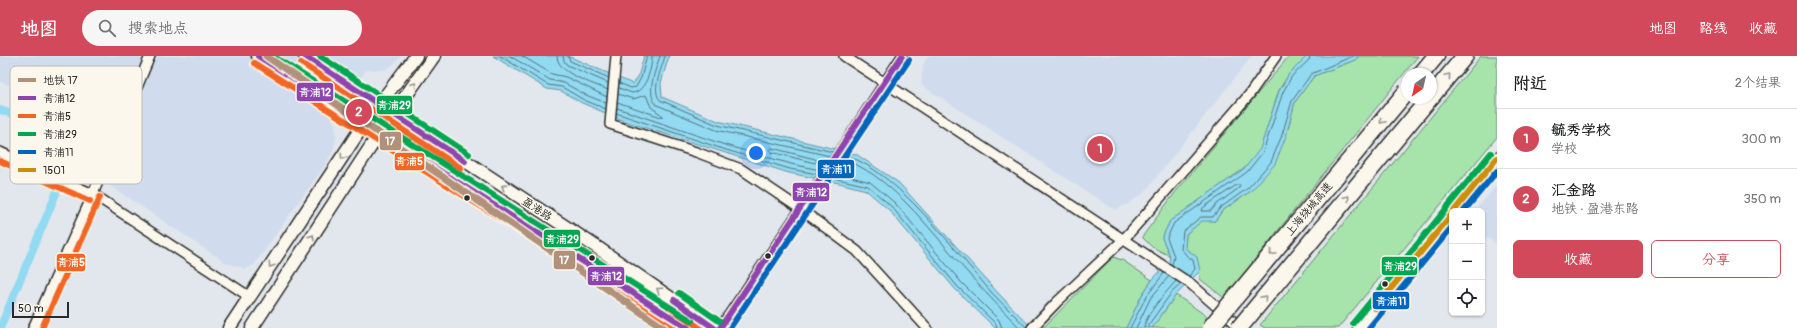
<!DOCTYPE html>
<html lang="zh">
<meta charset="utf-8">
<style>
:root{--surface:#fff;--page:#f6f6f6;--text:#202124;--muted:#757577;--line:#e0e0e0;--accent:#d1495b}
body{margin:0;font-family:Pangolin,"LXGW WenKai TC",sans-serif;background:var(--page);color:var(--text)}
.controls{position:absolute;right:12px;bottom:12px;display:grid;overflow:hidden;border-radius:6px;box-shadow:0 1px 3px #0004}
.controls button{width:36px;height:36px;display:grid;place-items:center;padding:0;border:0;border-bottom:1px solid var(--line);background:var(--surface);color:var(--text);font:20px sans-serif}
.compass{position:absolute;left:1401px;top:12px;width:36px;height:36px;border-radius:50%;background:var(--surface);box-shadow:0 1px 3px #0004;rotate:214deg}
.scale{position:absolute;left:12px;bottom:10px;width:57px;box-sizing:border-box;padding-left:4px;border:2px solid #2b2b2b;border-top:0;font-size:11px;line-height:14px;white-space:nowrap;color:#2b2b2b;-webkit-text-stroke:3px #fbf7ec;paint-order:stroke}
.you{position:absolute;left:756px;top:97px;width:14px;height:14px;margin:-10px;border:3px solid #fff;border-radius:50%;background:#1a73e8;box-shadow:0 0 0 6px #1a73e833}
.badge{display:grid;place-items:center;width:26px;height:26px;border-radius:50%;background:var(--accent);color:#fff;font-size:13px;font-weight:700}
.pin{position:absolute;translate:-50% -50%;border:2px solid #fff;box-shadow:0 1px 4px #0006}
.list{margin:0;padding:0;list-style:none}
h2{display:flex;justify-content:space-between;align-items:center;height:52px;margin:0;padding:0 16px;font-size:17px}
h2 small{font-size:13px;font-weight:400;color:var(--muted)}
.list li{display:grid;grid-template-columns:26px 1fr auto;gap:12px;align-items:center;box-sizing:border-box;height:60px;padding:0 16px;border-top:1px solid var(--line)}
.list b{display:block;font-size:15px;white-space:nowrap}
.list p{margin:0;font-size:13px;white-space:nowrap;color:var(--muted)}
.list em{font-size:13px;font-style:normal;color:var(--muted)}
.actions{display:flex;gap:8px;padding:12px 16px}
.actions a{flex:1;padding:9px 0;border:1px solid var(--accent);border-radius:6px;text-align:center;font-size:14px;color:var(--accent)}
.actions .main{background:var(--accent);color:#fff}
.icon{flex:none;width:22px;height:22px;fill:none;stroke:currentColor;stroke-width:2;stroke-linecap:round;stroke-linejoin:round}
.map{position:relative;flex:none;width:1497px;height:272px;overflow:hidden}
header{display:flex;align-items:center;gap:24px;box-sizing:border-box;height:56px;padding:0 20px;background:var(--accent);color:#fff}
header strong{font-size:19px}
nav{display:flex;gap:22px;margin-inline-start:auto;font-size:14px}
.search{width:280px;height:36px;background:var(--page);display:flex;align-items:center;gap:10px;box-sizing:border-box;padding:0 14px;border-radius:22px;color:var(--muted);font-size:15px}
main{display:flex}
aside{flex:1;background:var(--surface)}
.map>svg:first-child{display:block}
</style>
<header>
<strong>地图</strong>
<div class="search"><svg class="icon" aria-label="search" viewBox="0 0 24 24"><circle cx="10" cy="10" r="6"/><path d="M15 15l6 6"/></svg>搜索地点</div>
<nav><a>地图</a><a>路线</a><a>收藏</a></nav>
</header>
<main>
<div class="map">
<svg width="1497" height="272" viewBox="0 0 1497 272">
<rect width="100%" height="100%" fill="#e2e7ed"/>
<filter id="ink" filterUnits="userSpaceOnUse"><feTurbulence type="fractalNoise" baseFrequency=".025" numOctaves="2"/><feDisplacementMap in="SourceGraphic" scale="8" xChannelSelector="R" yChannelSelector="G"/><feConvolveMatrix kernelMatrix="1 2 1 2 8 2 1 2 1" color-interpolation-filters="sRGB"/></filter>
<g filter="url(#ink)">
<g fill="#d0dcee">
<path d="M0,0H401L395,7L385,14H366L332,63L335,69L336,83L333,95L326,108L254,209L246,213L226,207L109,129L108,121L134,70L0,26Z"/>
<path d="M928,0H1252L1145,136L1128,148L1115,154L921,29L923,9Z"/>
<path d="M1497,129V188L1482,179V155H1475Z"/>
</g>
<g fill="#a6e4ac" stroke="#68886c">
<path d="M1289,0H1307L1289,18L1279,34L1260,94L1245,112L1170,165L1162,182L1170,200L1152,191L1142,181L1174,138Z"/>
<path d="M1359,0H1418L1224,242L1200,223L1197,202L1185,192L1186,178L1203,164L1215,165L1222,155L1251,135L1286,80L1295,46L1314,20L1355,4Z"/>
<path d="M1481,0H1497V81L1338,272H1265L1260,269Z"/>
<path d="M1113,201L1122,204L1152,224L1142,239L1126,272H1043Z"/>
<path d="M1176,239L1224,272H1152Z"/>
</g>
<g fill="#91daf2" stroke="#6894a2">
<path d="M493,0H568L633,28L638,21L644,0H669L661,27L662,41L718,65L856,98L899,127L999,238L1032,272H995L955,233L889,154L866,134L839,127L789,117L624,65L582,47L561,35L547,33Z"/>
<path d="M1307,0H1359L1355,4L1314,20L1295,46L1286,80L1275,108L1251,135L1222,155L1215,165H1202L1186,178L1185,192L1197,201L1200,215L1176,239L1152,272H1126L1142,239L1152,224L1169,206L1170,200L1162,182L1170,165L1245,112L1260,93L1279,35L1289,18Z"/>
</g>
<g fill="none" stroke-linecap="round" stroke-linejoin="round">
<g stroke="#54717b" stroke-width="1">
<path d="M500,0L548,29L562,31L584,44L606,53"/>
<path d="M510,0L550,24L564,27L586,39L606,47"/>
<path d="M522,0L552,18L566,21L607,41"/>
<path d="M557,0C557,18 593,27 608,34"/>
<path d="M563,0L564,5L567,9L608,27"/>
<path d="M568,0L570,5L609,22"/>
<path d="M660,0C656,13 645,38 657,49L716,74L830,100"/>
<path d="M665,0C662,12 651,34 660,44L717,69L833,96"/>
<path d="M619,27L631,32L636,31L641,22L647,0"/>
<path d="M619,32L632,37C646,36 652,12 652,0"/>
<path d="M617,46L661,61L663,60L651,51L646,39L633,43L618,38"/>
<path d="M617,52L725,89L791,108L820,114"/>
<path d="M616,57L723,93L790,113L817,118"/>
<path d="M772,92L815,103L817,105L815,107L771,96L770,94Z"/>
<path d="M844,99C894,112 958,198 992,237C1003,249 1016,260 1027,272"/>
<path d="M841,103C887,115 931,175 961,209C980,231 1000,252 1020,272"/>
<path d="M832,116L870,126L895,147L961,226L999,264L1002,272"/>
<path d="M829,121L868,130L892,151L957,230L996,268L997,272"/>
<path d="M1237,129H1240L1239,132L1217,148L1211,155H1202L1203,152Z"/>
<path d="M1172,209L1174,200L1167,182L1174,167L1247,116L1263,96L1283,36L1292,20L1309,4L1310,0"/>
<path d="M1189,220L1195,213L1193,204L1187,200L1181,193L1183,175L1201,161H1213L1220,152L1248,132L1271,106L1282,79L1292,45L1311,18L1353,0"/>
<path d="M1130,272L1146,241L1164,217"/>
<path d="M1136,272L1150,243L1169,220"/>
<path d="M1144,272C1144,260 1168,234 1176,225"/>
<path d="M1149,272V268L1172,236L1181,228"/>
</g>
<path stroke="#91daf2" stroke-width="8" d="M0,54L62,74L72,84L73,97L0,272"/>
<defs>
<g id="street">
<path d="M616,0L610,68L696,96L741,113L799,152L857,195L927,272"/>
<path d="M844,0L1191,228L1241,272"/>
<path d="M0,96L93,138L250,241"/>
<path d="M33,272L93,138L150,0"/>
<path d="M720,272L844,89L902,0"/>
<path d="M1032,272L1057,246L1124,183L1147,157L1249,39L1276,0"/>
</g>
<g id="secondary">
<path d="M258,0L688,272"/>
<path d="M305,0L598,192L714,272"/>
<path d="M1454,155L1497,102"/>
<path d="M229,272L364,68L416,0"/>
<path d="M252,272L379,78L434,0"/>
<path d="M1359,272L1452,158"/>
</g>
<g id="highway">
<path d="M1421,18L1436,0"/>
<path d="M1431,41L1465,0"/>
</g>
</defs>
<use href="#street" stroke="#2b2b2b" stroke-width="12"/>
<use href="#secondary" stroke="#2b2b2b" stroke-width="15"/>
<use href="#highway" stroke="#2b2b2b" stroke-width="19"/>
<use href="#street" stroke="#fbf7ec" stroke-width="9"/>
<use href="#secondary" stroke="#fbf7ec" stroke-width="12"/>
<use href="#highway" stroke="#fbf7ec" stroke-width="16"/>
<defs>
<g id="highway-bridge">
<path d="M1210,272L1407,35"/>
<path d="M1239,272L1430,42"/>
</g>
</defs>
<use href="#highway-bridge" stroke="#2b2b2b" stroke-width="19" stroke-linecap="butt"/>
<use href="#highway-bridge" stroke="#fbf7ec" stroke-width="16"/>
<defs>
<g id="bus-1">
<path d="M258,0L688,272"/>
<path d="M305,0L465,105"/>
<path d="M674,244L714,272"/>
<path d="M720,272L902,0"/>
</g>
<g id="bus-2">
<path d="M254,7L673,272"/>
<path d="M301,7L461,112"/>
<path d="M0,105L90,145"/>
<path d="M669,251L700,272"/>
<path d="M42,272L100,141"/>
</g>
<g id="bus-3">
<path d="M273,0L692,265"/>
<path d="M320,0L469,98"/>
<path d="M1448,150L1491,97"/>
<path d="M679,237L719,265"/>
<path d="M1353,267L1446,153"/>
</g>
<g id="bus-4">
<path d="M1464,155L1497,115"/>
<path d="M730,272L909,4"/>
<path d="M1369,272L1452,171"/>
</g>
<g id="bus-5">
<path d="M1454,155L1497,102"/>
<path d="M1375,252L1452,158"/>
</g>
</defs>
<use href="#bus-1" stroke="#fbf7ec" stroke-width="9"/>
<use href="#bus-2" stroke="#fbf7ec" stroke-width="9"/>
<use href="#bus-3" stroke="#fbf7ec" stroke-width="9"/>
<use href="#bus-4" stroke="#fbf7ec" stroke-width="9"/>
<use href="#bus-5" stroke="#fbf7ec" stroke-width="9"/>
<use href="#bus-1" stroke="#8e44ad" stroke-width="6"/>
<use href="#bus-2" stroke="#f26522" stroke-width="6"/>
<use href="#bus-3" stroke="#00a651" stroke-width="6"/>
<use href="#bus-4" stroke="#0065bd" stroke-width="6"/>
<use href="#bus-5" stroke="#ce8d09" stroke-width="6"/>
<defs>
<path id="metro-1" d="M266,0L664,272"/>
</defs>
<use href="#metro-1" stroke="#fbf7ec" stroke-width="10"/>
<use href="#metro-1" stroke="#b1917a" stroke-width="7"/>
</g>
<defs><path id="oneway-chevron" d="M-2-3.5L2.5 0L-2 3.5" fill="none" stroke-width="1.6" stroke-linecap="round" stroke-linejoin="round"/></defs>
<g stroke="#93918c">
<use href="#oneway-chevron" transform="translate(1448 20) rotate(-50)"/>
<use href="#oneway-chevron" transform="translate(414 29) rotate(-54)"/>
<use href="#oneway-chevron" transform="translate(1382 65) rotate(130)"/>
<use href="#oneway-chevron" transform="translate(343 101) rotate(124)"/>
<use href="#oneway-chevron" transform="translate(504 131) rotate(-147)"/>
<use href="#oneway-chevron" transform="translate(1347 142) rotate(-50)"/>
<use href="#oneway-chevron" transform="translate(312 181) rotate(-57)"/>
<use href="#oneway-chevron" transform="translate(1272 197) rotate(130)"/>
<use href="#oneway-chevron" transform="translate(271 209) rotate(124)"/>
<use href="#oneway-chevron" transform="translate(659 234) rotate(-146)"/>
<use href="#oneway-chevron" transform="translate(1264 242) rotate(-50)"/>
</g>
</g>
<g fill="#2b2b2b" stroke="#fbf7ec" stroke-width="1.5">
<circle cx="467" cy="142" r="3.5"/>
<circle cx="768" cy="200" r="3.5"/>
<circle cx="592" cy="202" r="3.5"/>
<circle cx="1385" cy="228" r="3.5"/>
</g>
<g text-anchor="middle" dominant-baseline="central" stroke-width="3" stroke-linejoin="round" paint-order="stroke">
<g font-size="11" fill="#2b2b2b" stroke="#fbf7ec">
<text transform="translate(537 153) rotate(33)">盈港路</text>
<text transform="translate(1309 153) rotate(-50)">上海绕城高速</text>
</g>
</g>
<rect x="10" y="10" width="132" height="118" rx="6" fill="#fbf7ec" stroke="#bdbab2" stroke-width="1"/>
<rect x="18" y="22" width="18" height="4" fill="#b1917a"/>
<rect x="18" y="40" width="18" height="4" fill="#8e44ad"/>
<rect x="18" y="58" width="18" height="4" fill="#f26522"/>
<rect x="18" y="76" width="18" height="4" fill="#00a651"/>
<rect x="18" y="94" width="18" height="4" fill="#0065bd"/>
<rect x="18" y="112" width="18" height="4" fill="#ce8d09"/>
<g font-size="11" fill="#2b2b2b">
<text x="43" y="28">地铁 17</text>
<text x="43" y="46">青浦12</text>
<text x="43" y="64">青浦5</text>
<text x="43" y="82">青浦29</text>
<text x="43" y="100">青浦11</text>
<text x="43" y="118">1501</text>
</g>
<g stroke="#fbf7ec" stroke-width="1.5">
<rect x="296" y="26" width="38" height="20" rx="4" fill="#8e44ad"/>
<rect x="376" y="39" width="37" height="20" rx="4" fill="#00a651"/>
<rect x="379" y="75" width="23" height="20" rx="4" fill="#b1917a"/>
<rect x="394" y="96" width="31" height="19" rx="4" fill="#f26522"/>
<rect x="817" y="103" width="38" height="20" rx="4" fill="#0065bd"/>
<rect x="792" y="126" width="38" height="20" rx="4" fill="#8e44ad"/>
<rect x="543" y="173" width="38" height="19" rx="4" fill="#00a651"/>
<rect x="553" y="194" width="23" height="20" rx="4" fill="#b1917a"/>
<rect x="56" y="197" width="30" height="19" rx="4" fill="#f26522"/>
<rect x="1381" y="200" width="37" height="20" rx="4" fill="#00a651"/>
<rect x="587" y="210" width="38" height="20" rx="4" fill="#8e44ad"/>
<rect x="1372" y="235" width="38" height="19" rx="4" fill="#0065bd"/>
</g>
<g font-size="11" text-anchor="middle" font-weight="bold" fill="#fff">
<text x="315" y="40">青浦12</text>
<text x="394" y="53">青浦29</text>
<text x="390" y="89">17</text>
<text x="409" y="109">青浦5</text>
<text x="836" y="117">青浦11</text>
<text x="811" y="140">青浦12</text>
<text x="562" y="187">青浦29</text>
<text x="564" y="208">17</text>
<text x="71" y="210">青浦5</text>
<text x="1400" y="214">青浦29</text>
<text x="606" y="224">青浦12</text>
<text x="1391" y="249">青浦11</text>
</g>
</svg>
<div class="controls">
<button>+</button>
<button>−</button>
<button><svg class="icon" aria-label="locate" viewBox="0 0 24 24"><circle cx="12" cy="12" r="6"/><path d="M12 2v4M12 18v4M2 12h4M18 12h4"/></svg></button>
</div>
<svg class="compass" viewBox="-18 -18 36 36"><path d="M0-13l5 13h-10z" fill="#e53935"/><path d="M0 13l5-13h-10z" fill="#757577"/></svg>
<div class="scale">50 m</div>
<div class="you"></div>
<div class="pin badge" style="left:1100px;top:93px">1</div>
<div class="pin badge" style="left:359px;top:56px">2</div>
</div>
<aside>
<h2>附近<small>2个结果</small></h2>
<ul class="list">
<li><span class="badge">1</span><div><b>毓秀学校</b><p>学校</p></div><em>300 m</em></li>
<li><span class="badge">2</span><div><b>汇金路</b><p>地铁 · 盈港东路</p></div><em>350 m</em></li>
</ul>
<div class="actions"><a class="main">收藏</a><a>分享</a></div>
</aside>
</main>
